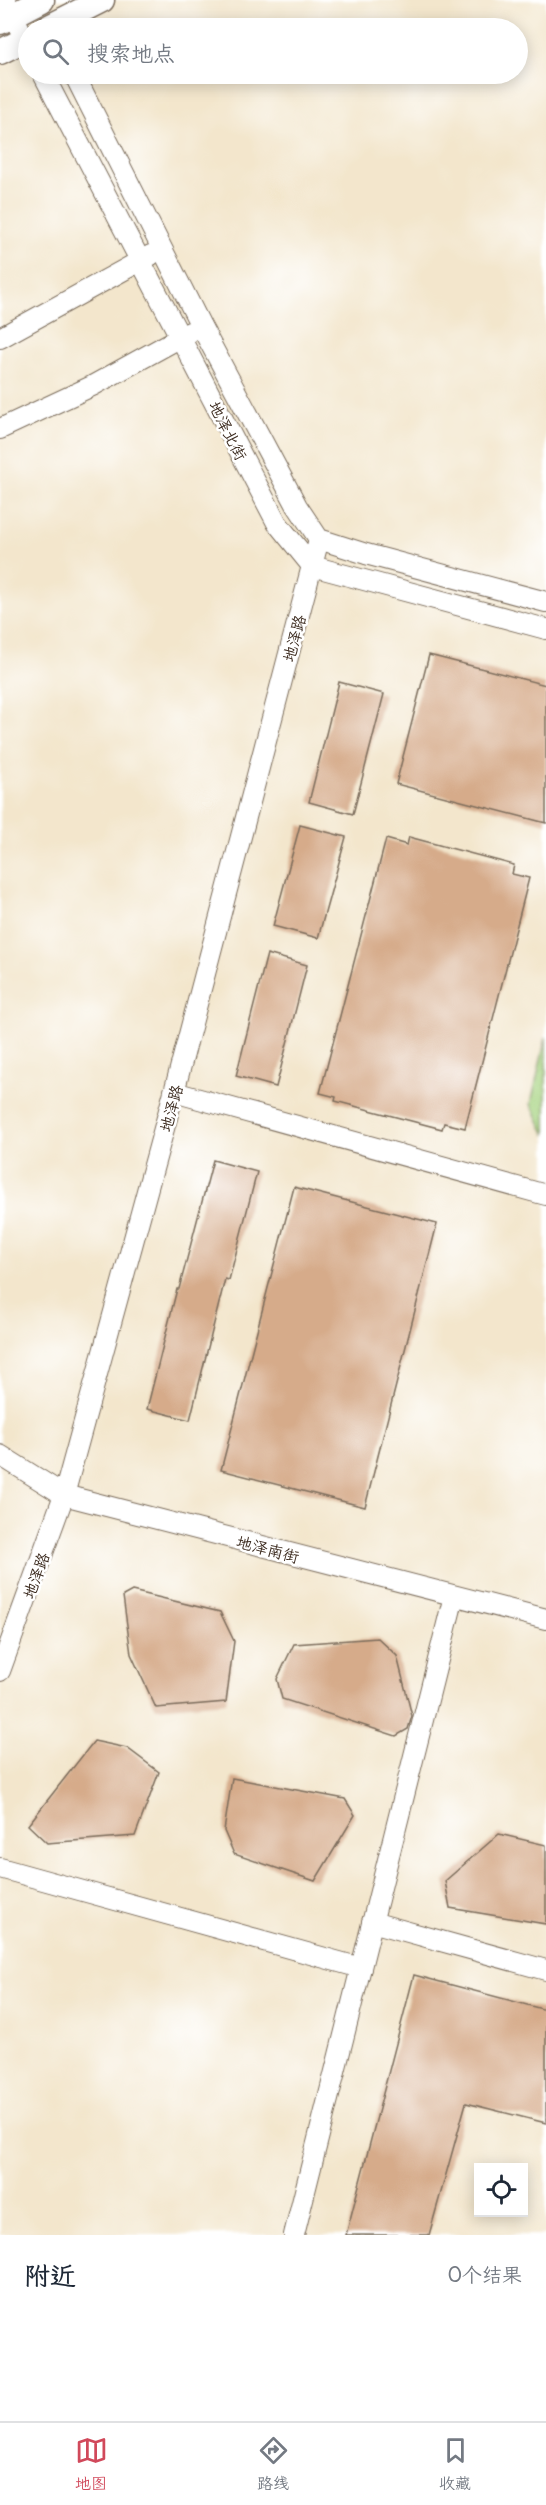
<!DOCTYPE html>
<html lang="zh">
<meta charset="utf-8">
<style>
:root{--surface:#fff;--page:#f2f2f3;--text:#1f2937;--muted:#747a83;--line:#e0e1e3;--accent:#d1495b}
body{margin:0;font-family:"Playpen Sans","LXGW WenKai TC",sans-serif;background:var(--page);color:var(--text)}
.controls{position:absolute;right:18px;bottom:18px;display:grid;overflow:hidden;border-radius:0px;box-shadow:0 3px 15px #0003}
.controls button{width:54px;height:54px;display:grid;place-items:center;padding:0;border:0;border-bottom:2px solid var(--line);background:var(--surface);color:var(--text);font:30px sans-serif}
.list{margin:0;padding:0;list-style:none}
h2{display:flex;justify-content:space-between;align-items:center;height:78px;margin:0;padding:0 24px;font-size:26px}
h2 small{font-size:20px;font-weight:400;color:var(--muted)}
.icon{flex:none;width:33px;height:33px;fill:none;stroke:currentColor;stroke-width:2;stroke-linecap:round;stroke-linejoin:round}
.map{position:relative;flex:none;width:546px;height:2235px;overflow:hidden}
.search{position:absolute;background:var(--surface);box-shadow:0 3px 15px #0003;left:18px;right:18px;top:18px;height:66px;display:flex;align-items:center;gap:15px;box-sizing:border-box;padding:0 21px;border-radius:33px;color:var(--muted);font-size:22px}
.sheet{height:186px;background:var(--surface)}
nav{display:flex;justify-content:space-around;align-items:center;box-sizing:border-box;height:84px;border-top:2px solid var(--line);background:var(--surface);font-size:16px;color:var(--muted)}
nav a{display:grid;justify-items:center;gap:3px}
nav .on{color:var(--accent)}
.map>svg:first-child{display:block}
</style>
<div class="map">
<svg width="546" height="2235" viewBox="0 0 546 2235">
<rect width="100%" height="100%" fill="#fff"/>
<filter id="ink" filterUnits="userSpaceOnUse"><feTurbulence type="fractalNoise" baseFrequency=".0167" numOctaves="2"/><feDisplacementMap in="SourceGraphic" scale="12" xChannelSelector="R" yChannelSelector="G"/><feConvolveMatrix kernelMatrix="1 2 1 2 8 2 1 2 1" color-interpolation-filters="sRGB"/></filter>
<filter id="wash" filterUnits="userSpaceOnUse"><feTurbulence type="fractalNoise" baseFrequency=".008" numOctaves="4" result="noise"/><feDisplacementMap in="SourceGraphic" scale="24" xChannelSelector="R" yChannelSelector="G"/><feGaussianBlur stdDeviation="1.35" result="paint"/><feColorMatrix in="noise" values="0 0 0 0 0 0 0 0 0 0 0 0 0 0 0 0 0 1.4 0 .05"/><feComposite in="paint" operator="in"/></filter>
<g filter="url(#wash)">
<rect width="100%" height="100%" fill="#f3e6cc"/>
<path fill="#a6d380" stroke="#707e4f" stroke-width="1.5" d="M546,1037V1135L531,1104Z"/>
<g id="blocks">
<g fill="#d6ab8a">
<path d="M429,655L546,685V823L396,784Z"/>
<path d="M339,682L384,694L353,814L309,802Z"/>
<path d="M300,825L346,837L318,938L273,926Z"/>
<path d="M409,837L514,865L512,874L529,878L465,1128L444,1123L442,1129L335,1101L336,1097L320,1093L386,839L407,845Z"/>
<path d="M267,954L307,965L276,1087L236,1076Z"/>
<path d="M213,1160L257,1172L229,1280L225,1279L190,1420L147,1409L177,1289H179Z"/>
<path d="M294,1187L437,1224L365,1507L221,1470Z"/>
<path d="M132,1591L220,1612L234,1641L226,1702L156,1708L131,1654L123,1596Z"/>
<path d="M378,1638L397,1656L412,1716L408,1729L396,1736L282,1699L277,1679L294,1644Z"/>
<path d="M94,1741L127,1748L159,1772L135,1836L47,1843L28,1825Z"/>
<path d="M232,1778L345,1799L355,1815L315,1881L234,1854L224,1831Z"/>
<path d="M499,1834L546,1845V1924L450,1908L445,1881Z"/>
<path d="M414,1975L546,2010V2123L466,2103L429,2235H346Z"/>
</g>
</g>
</g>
<g filter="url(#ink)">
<use href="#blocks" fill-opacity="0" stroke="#7b6c5b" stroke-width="1.5"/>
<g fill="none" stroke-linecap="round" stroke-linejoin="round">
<defs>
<g id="minor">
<path d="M5,0L28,45"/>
<path d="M43,74L277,523L312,566L546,629"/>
<path d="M74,74L201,326L297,506L319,539L366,554L546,602"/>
<path d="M0,338L151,255"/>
<path d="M0,429L92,386L190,332"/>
<path d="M174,1092L546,1195"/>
<path d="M0,1455L64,1495L546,1619"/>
<path d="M0,1671L64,1495L174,1092L319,539"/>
<path d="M0,1868L361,1968"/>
<path d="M372,1922L546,1970"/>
<path d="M294,2235L454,1596"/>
</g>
<g id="major">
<path d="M0,22L42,0"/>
<path d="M47,28L102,0"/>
<path d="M0,52L28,38"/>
</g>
</defs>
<use href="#minor" stroke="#7b6c5b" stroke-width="22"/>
<use href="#major" stroke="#7b6c5b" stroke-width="27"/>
<use href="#minor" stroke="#fff" stroke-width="20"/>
<use href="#major" stroke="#fff" stroke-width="24"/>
</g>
</g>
<g text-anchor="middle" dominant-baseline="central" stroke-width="5" stroke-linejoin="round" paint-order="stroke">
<g font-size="16" fill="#3b2a1e" stroke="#fff">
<text transform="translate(229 430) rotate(63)">地泽北街</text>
<text transform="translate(293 638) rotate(-75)">地泽路</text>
<text transform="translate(170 1108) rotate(-75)">地泽路</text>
<text transform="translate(268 1548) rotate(15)">地泽南街</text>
<text transform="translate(35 1575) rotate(-70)">地泽路</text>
</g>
</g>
</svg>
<div class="controls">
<button><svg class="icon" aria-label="locate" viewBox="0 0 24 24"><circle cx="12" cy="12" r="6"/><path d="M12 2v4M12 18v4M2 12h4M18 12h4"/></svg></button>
</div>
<div class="search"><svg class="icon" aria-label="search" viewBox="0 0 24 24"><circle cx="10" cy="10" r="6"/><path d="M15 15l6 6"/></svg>搜索地点</div>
</div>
<section class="sheet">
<h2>附近<small>0个结果</small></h2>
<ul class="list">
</ul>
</section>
<nav>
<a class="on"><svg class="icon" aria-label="map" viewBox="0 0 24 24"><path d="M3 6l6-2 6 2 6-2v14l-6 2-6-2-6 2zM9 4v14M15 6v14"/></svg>地图</a>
<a><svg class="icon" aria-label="directions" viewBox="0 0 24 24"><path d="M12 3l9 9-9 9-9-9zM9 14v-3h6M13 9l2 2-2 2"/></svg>路线</a>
<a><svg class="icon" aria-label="saved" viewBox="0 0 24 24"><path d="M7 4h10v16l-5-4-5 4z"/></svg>收藏</a>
</nav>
